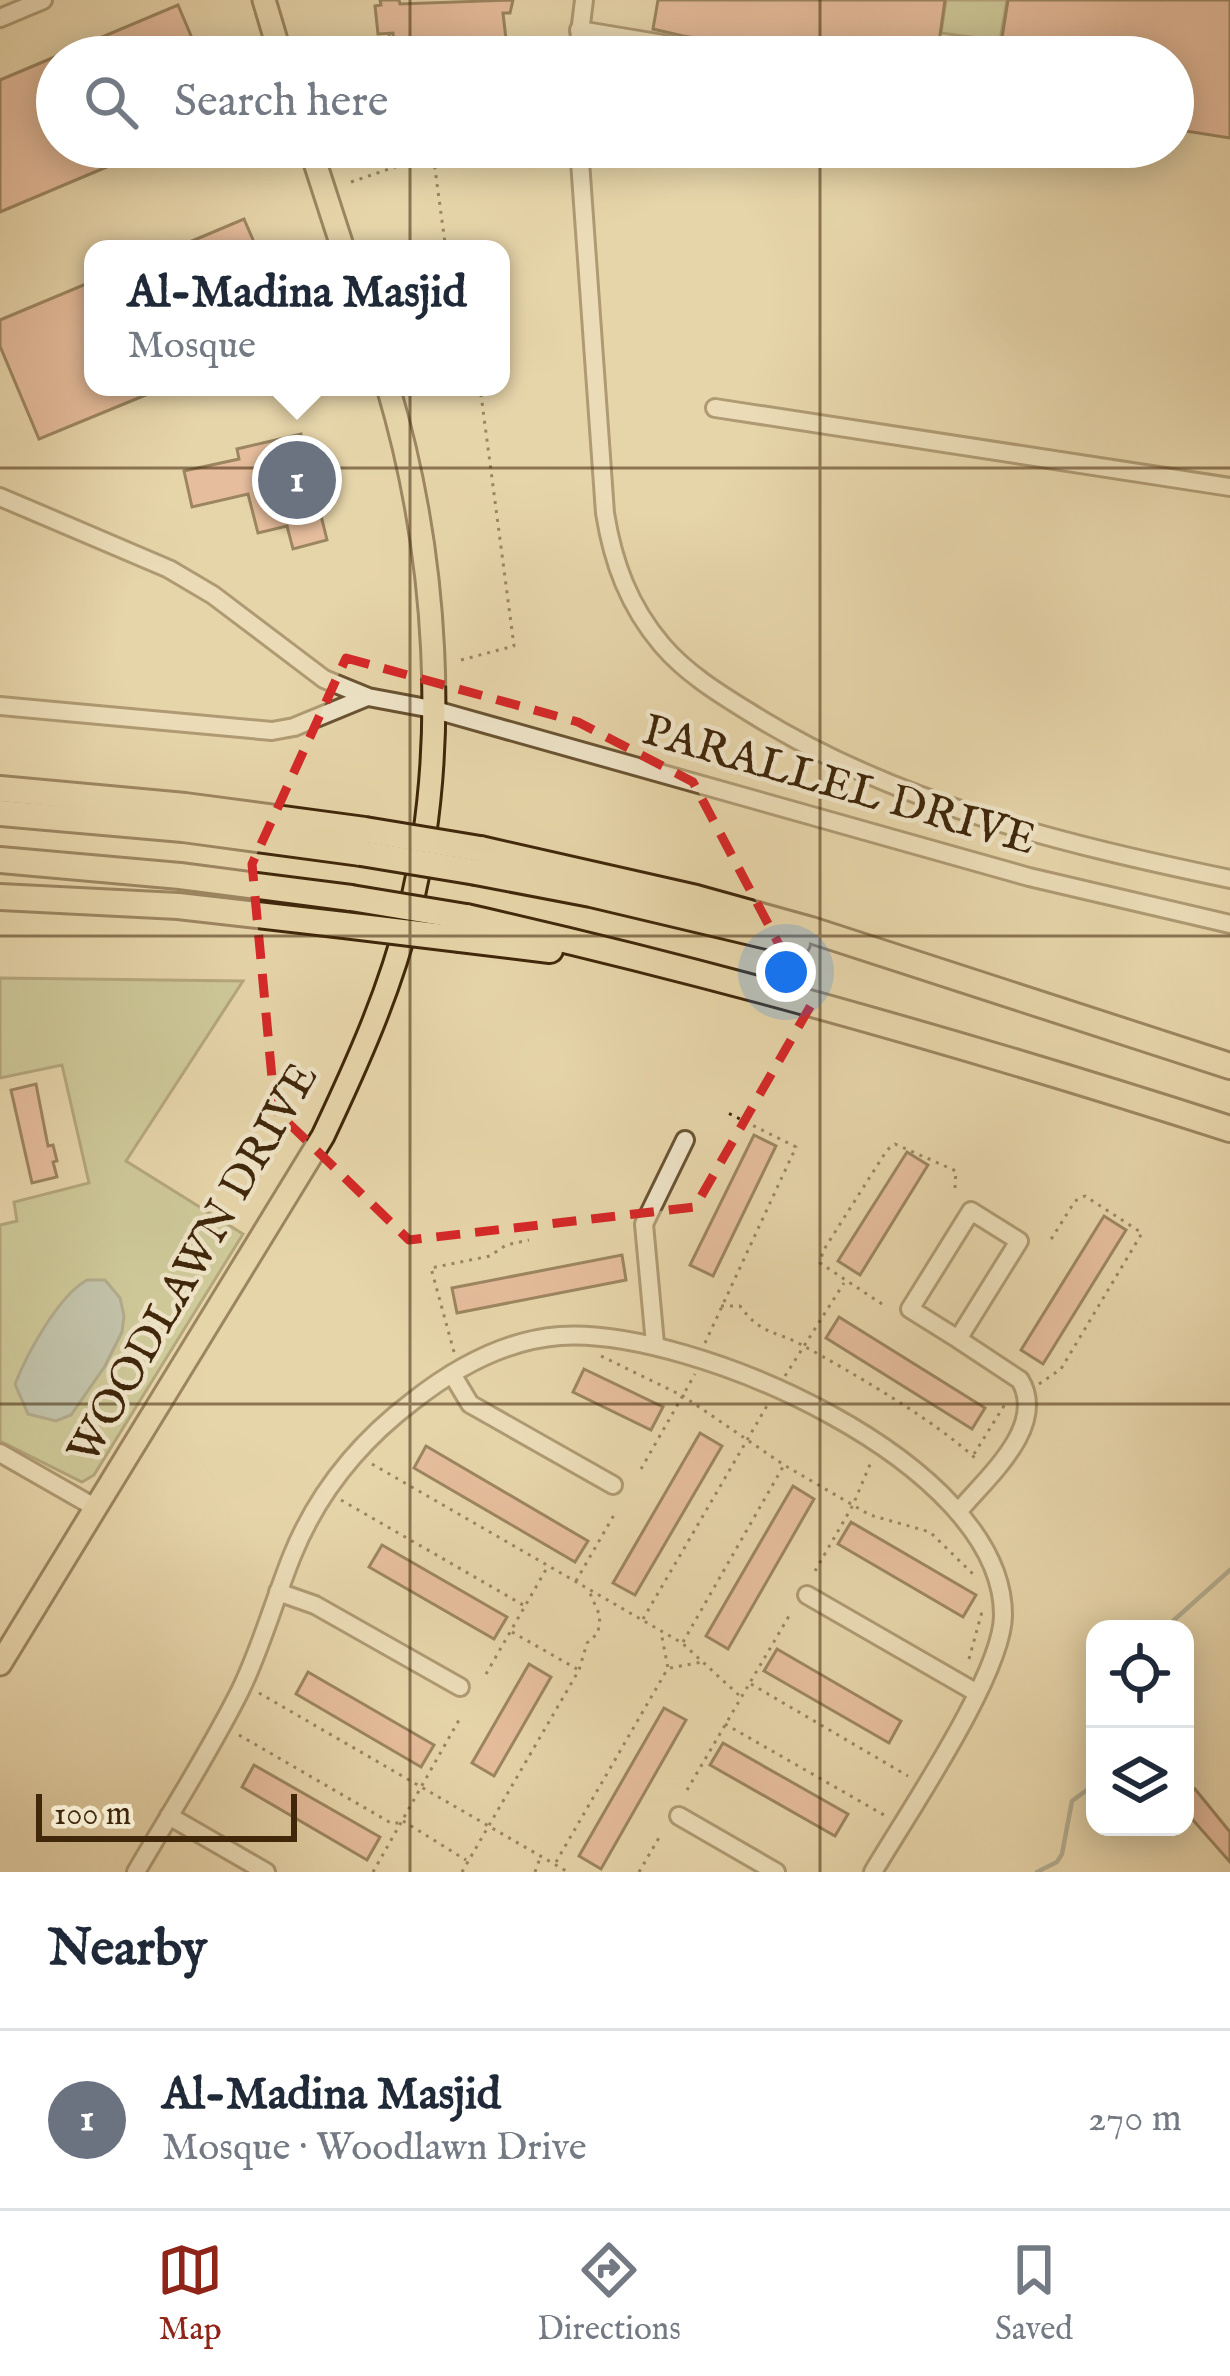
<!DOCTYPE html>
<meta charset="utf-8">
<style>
:root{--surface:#fff;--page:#f6f6f7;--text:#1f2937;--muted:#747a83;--line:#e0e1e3;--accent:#8f2418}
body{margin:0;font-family:"IM FELL English",serif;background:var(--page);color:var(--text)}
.controls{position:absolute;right:36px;bottom:36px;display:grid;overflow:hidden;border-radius:24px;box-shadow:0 6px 30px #0003}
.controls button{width:108px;height:108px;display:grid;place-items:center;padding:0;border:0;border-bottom:3px solid var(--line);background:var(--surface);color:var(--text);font:60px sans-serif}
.scale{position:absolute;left:36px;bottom:30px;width:261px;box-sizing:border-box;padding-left:12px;border:6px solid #40270a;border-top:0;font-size:33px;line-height:42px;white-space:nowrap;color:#40270a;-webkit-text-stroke:9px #efe4c8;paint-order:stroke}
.you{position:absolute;left:786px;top:972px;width:42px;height:42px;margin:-30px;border:9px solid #fff;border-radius:50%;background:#1a73e8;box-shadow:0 0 0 18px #1a73e833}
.badge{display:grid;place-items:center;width:78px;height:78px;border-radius:50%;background:var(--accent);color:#fff;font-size:39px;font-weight:700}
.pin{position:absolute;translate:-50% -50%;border:6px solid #fff;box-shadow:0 3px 12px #0006}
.popup{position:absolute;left:84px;top:240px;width:426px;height:156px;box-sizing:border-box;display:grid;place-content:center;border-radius:24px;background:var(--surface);filter:drop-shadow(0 3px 9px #0005);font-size:39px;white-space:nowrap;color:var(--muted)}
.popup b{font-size:45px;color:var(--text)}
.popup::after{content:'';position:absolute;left:50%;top:100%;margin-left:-24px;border:24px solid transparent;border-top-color:var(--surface)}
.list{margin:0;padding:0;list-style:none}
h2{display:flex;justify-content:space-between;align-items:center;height:156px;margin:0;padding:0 48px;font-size:51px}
h2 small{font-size:39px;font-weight:400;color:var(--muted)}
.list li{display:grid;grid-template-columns:78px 1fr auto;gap:36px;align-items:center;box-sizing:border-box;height:180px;padding:0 48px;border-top:3px solid var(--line)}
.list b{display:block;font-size:45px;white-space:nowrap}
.list p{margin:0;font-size:39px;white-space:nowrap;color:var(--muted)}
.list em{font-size:39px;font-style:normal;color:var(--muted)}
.icon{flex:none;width:66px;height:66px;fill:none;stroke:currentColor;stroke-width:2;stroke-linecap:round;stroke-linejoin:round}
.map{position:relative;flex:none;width:1230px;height:1872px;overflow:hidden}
.search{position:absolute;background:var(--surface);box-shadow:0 6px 30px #0003;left:36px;right:36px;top:36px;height:132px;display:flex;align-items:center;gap:30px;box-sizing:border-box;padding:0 42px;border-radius:66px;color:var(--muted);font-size:45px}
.sheet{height:336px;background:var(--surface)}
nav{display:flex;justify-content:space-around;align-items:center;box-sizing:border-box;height:168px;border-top:3px solid var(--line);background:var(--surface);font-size:33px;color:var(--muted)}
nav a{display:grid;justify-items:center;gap:6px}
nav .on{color:var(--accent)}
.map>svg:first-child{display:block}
</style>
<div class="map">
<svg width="1230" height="1872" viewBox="0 0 1230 1872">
<rect width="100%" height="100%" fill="#e7d6aa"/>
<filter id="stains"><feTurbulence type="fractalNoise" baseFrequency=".00167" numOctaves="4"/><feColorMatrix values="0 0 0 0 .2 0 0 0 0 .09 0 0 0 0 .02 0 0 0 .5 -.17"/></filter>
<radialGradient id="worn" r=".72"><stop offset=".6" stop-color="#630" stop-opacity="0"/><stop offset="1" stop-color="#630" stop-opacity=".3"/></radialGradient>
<g fill="#b3be8a" stroke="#7a724a" stroke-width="3">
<path d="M946,0H1007L1000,41L941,33Z"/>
<path d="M0,978L243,981L126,1161L243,1234L94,1475L82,1482L0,1441V1225L17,1221L14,1202L89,1183L62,1065L0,1078Z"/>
</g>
<path fill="#9cb6b5" stroke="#777d71" stroke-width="3" d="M87,1280H105L120,1298L124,1316L122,1332L105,1366L71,1415L56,1421L28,1414L15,1384C27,1354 58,1296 87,1280Z"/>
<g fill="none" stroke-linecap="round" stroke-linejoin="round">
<g stroke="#777d71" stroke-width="4.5">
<path d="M1164,1629L1230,1570"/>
<path d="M1037,1872L1057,1862L1062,1854L1072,1801L1095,1784"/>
</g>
</g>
<g fill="#e6a28f" stroke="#40270a" stroke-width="3">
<path d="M380,0H399L400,4L513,0L510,13H503L507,48L395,56L393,33L378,34L375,6L381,5Z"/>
<path d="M658,0H945L937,57H818L683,36L653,29Z"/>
<path d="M1008,0H1230V138L1173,129V57H999Z"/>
<path d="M178,5L200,57H57V147H154L0,212V80Z"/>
<path d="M244,219L257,249H173Z"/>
<path d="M93,281V387H165L39,439L0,346V320Z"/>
<path d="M301,434L327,540L293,549L287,526L258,533L248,494L192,507L184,471L239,459L237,449Z"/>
<path d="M36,1084L48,1146L53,1145L57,1161L53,1162L57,1177L32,1183L11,1090Z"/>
<path d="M754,1135L776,1146L713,1276L690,1265Z"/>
<path d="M907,1152L928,1165L860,1275L838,1261Z"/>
<path d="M1104,1216L1126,1230L1043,1364L1021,1350Z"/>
<path d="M622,1255L626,1280L457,1313L452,1288Z"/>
<path d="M839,1317L985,1408L972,1429L826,1338Z"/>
<path d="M584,1369L663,1407L651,1430L573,1392Z"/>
<path d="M700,1433L722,1446L635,1595L613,1583Z"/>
<path d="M426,1446L588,1541L575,1562L414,1468Z"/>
<path d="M793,1486L814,1499L728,1649L706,1636Z"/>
<path d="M851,1522L976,1595L963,1617L838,1544Z"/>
<path d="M382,1545L507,1617L494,1639L369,1567Z"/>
<path d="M777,1649L901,1721L889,1743L764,1671Z"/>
<path d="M529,1664L551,1677L494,1776L472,1763Z"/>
<path d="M308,1672L434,1745L421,1767L296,1694Z"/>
<path d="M664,1708L686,1720L601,1869L579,1856Z"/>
<path d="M723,1743L848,1814L835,1836L710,1765Z"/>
<path d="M254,1765L380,1837L367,1860L242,1787Z"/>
<path d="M1195,1789L1230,1832V1862L1185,1811V1798Z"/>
</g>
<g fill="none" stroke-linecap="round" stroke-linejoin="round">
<defs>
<g id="minor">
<path d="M0,18L43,0"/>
<path d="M579,30L675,46"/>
<path d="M577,57L584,0"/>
<path d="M579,147L605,513C613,563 629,606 662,645C686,673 718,693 749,712C895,804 1063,844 1230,879"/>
<path d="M715,408L1230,487"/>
<path d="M0,497L169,569L213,595L324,679L368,697L432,709L1029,877L1230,924"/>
<path d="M0,706L272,731L294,727L367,697"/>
<path d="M958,1339L910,1309L971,1211L1019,1241L958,1339L1020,1380C1048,1427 985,1479 958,1512"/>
<path d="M655,1344L644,1224L685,1140"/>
<path d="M452,1374L470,1404L613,1485"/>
<path d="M0,1453L96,1508"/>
<path d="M278,1592L315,1605L460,1687"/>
<path d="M807,1595L977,1693"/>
<path d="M169,1816L266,1872"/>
<path d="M679,1816L776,1872"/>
<path d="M136,1872C171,1812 209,1753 240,1691C261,1648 274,1601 292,1556C317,1494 359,1442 413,1401C455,1368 505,1340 560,1336C691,1327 1003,1462 1003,1615C1003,1674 906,1816 873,1872"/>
</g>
<g id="major">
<path d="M264,0L281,57"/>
<path d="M310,147L343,249"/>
<path d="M0,1664L323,1136C357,1064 390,991 409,914C451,746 437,552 388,387"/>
</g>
<g id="highway">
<path d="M0,789L185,806L365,830"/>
<path d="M0,813L183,829L361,853"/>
<path d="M480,849L696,898L811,930L1230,1066"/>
<path d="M0,860L180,876L351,898"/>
<path d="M476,872L591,894L797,943"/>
<path d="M0,897L178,906L344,925"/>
<path d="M466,917C724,975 978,1048 1230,1129"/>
<path d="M460,939L550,950"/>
</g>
</defs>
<use href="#minor" stroke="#6a5332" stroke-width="22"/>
<use href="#major" stroke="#40270a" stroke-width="27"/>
<use href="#highway" stroke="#40270a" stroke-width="30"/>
<g stroke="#40270a" stroke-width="3" stroke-dasharray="3 6" stroke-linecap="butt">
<path d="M389,33L392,57"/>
<path d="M351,182L433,154L445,243L468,245L469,249"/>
<path d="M461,660L514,646L480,387"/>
<path d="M882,1304L820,1263L823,1251L887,1150L895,1144L956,1171L955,1188"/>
<path d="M721,1306H740C761,1335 774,1330 802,1345C853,1373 936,1421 977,1460"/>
<path d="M705,1343L796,1147L728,1113"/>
<path d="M454,1352L431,1268L490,1256L506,1245L529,1240"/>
<path d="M601,1356L683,1396L784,1465L870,1515L930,1532L976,1577"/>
<path d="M785,1376L844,1283"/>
<path d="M1039,1384L1061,1369L1142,1233L1085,1196L1075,1201L1050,1241"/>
<path d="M974,1454L1007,1401"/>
<path d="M372,1464L682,1643L741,1697"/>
<path d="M641,1469L695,1374"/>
<path d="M341,1500L525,1606"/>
<path d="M815,1571L853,1505L871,1462"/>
<path d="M576,1581L614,1515"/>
<path d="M643,1619L768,1404"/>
<path d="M512,1632L577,1669"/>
<path d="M683,1642L784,1465"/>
<path d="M969,1659L983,1608"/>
<path d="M670,1668L702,1662"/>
<path d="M486,1674L548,1566"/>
<path d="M751,1684L908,1776"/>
<path d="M259,1693L568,1872"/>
<path d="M725,1724L884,1815"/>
<path d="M239,1735L391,1823H400"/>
<path d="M687,1790L789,1616"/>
<path d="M403,1821L466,1860"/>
<path d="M556,1862L668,1668L661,1632"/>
<path d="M373,1872L459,1720"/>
<path d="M462,1872L579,1670L587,1643L598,1633L600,1616L589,1591"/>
<path d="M535,1872L540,1858"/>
<path d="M639,1872L660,1836"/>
</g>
<use href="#minor" stroke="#efe4c8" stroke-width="16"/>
<use href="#major" stroke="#e7d6aa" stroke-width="21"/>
<use href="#highway" stroke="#e7d6aa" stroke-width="24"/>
<defs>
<g id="highway-bridge">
<path d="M365,830L480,849"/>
<path d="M361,853L476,872"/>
<path d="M351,898L466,917"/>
<path d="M344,925L460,939"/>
</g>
</defs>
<use href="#highway-bridge" stroke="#40270a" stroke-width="30" stroke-linecap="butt"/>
<use href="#highway-bridge" stroke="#e7d6aa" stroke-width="24"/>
</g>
<path d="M0 0H1230V1872H0ZM346,658L578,722L693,782L811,1005L695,1207L409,1240L275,1110L252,864Z" fill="#e7d6aa" fill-opacity=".55" fill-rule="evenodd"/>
<path fill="none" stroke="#d62828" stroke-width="9" stroke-dasharray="24 15" stroke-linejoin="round" d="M346,658L578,722L693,782L811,1005L695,1207L409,1240L275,1110L252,864Z"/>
<path fill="none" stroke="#40270a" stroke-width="3" stroke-opacity="0.55" d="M410,0V57M820,0V57M410,147V1872M820,147V1872M0,468H1230M0,936H1230M0,1404H1230"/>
<g text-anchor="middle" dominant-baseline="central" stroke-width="9" stroke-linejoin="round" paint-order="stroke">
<g font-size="45" fill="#40270a" stroke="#efe4c8">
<text transform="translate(839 786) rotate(16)">PARALLEL DRIVE</text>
<text transform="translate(194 1264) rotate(-60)">WOODLAWN DRIVE</text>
</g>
</g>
<rect width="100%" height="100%" filter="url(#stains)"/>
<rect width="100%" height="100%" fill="url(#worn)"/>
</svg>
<div class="controls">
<button><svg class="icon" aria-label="locate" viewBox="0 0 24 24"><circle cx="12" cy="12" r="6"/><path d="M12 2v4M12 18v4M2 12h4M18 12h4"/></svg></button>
<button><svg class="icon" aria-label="layers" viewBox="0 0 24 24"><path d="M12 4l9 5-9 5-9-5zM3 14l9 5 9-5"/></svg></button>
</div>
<div class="scale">100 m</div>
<div class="you"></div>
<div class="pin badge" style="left:297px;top:480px;background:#6b7280">1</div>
<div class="popup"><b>Al-Madina Masjid</b>Mosque</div>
<div class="search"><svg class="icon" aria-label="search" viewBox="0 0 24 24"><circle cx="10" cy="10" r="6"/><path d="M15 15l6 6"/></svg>Search here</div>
</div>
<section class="sheet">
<h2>Nearby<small></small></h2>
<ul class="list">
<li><span class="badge" style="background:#6b7280">1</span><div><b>Al-Madina Masjid</b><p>Mosque · Woodlawn Drive</p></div><em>270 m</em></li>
</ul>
</section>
<nav>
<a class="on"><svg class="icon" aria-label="map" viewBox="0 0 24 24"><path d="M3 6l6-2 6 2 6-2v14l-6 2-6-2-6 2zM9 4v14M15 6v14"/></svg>Map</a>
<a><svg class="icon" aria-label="directions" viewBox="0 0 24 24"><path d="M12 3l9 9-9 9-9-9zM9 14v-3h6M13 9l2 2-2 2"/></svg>Directions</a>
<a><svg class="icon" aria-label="saved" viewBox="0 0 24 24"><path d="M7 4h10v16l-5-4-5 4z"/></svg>Saved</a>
</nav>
